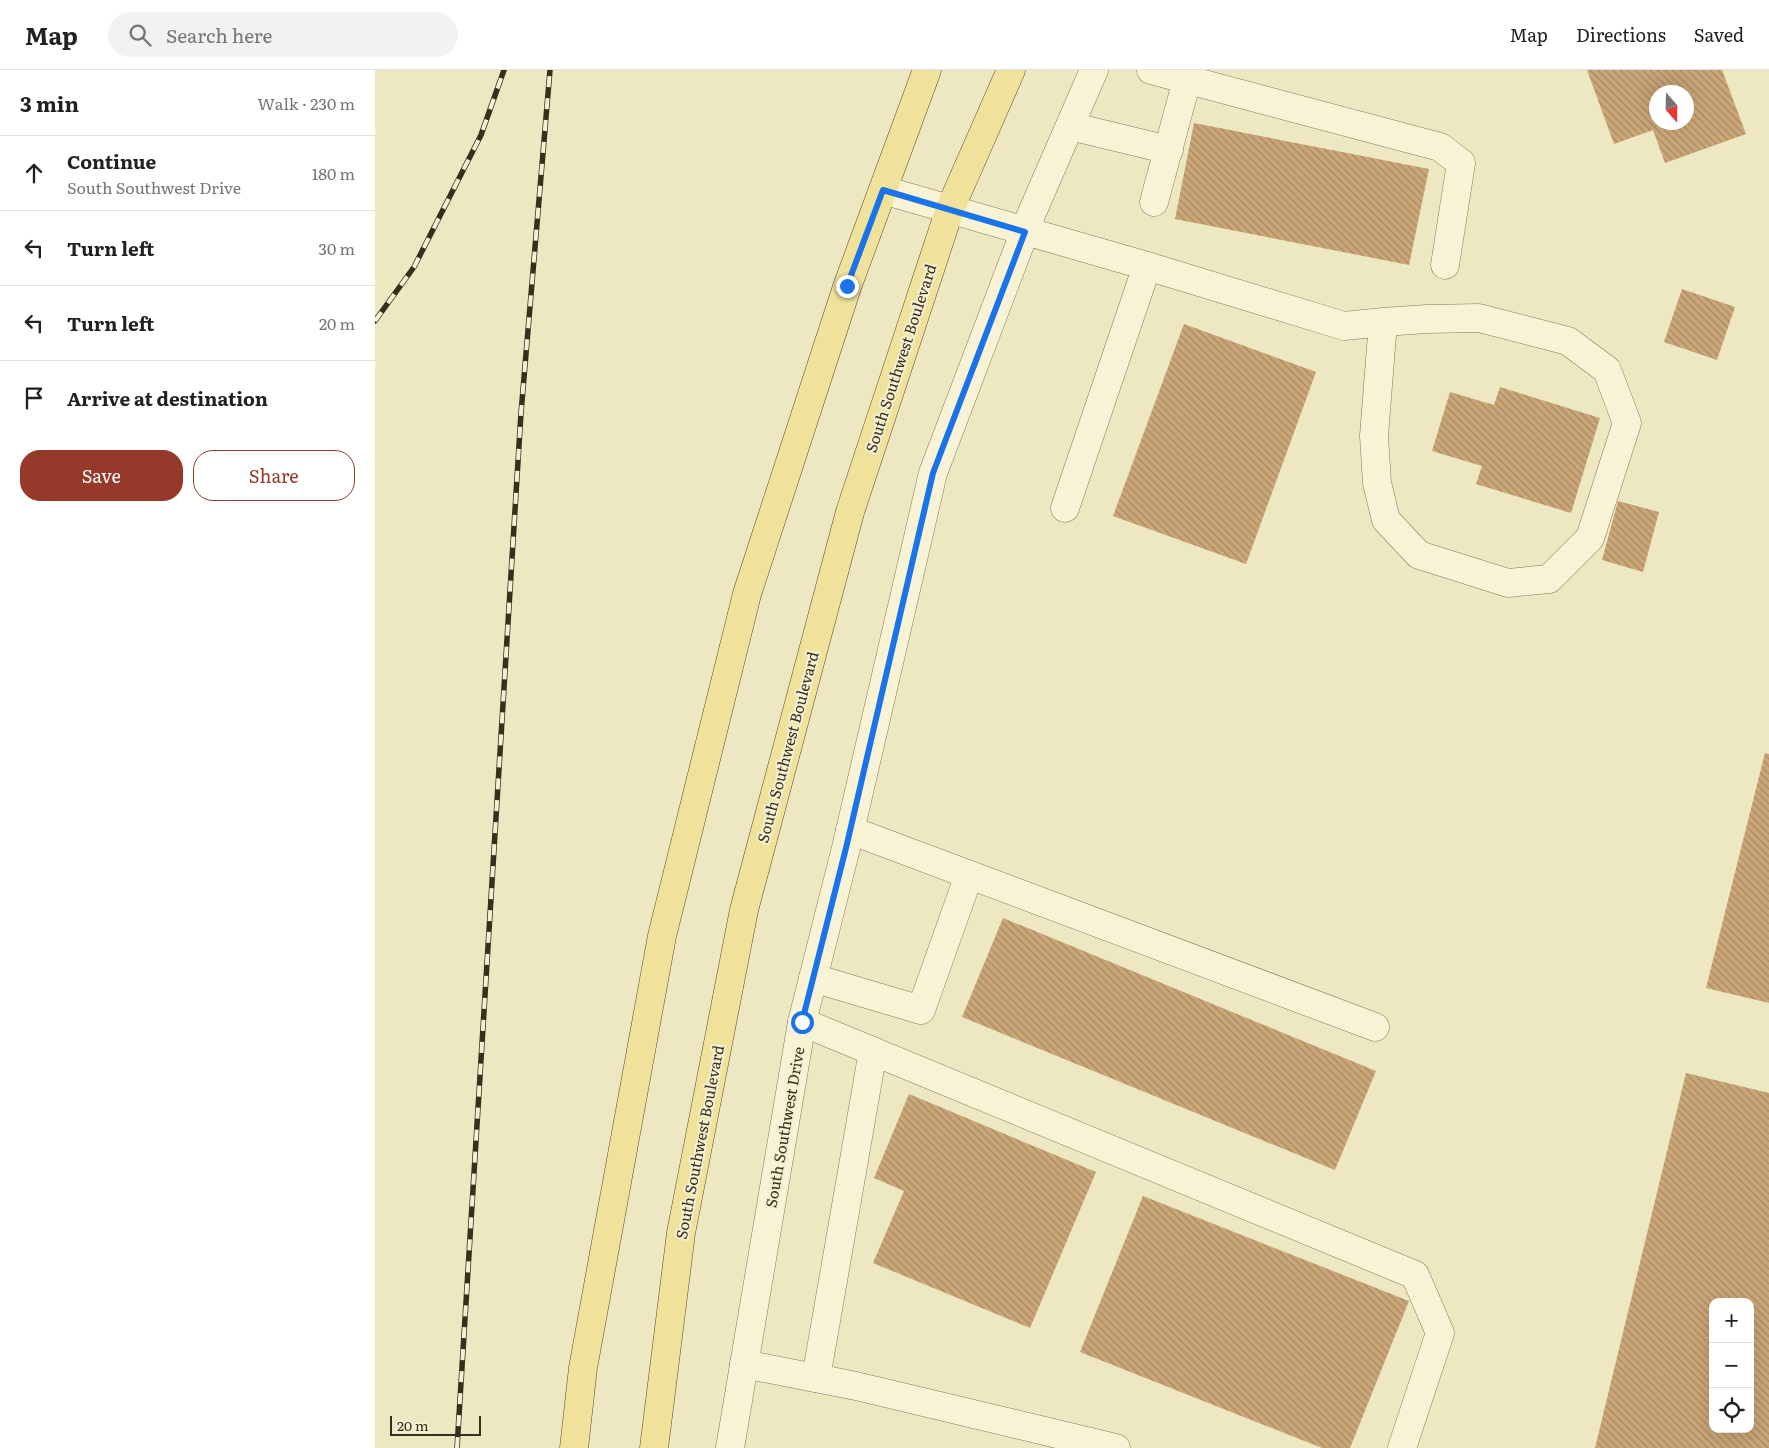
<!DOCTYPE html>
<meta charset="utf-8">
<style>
:root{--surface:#fff;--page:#f2f2f2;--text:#202124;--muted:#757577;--line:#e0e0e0;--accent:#95392a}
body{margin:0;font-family:Literata,serif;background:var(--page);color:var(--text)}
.controls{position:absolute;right:15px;bottom:15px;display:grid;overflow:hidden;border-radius:10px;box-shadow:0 5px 20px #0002}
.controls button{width:45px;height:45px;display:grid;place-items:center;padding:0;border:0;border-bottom:1px solid var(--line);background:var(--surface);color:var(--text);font:25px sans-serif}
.compass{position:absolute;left:1274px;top:15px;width:45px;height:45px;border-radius:50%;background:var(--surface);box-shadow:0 5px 20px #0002;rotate:160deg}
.scale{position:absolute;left:15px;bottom:12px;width:91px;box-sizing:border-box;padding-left:5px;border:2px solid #372e1e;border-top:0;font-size:14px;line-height:18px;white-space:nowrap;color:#372e1e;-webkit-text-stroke:4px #f5f0d2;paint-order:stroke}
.stop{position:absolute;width:15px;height:15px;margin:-11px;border:4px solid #1a73e8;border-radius:50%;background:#fff}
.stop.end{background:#1a73e8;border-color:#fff;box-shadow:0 1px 5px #0008}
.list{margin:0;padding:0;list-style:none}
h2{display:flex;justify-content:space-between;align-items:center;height:65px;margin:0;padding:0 20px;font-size:21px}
h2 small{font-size:16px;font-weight:400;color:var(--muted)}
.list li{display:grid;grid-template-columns:32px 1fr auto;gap:15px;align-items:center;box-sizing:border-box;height:75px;padding:0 20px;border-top:1px solid var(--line)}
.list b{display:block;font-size:19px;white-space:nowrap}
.list p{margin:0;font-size:16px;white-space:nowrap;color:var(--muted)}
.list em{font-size:16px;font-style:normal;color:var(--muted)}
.actions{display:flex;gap:10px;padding:15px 20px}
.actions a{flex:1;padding:11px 0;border:1px solid var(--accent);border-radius:20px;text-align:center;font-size:18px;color:var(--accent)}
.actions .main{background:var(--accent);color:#fff}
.icon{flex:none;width:28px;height:28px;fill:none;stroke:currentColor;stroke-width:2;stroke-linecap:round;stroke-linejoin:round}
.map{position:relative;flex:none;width:1394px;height:1378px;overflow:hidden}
header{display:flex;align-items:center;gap:30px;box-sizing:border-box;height:70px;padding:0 25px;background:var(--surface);border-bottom:1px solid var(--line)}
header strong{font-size:24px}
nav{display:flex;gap:28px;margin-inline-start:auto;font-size:18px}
.search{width:350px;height:45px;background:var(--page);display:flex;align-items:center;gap:12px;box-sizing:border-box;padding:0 18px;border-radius:28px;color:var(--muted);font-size:19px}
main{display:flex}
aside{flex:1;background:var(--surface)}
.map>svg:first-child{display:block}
</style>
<header>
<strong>Map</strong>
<div class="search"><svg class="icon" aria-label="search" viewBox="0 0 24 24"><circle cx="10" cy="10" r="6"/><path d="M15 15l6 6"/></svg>Search here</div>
<nav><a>Map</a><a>Directions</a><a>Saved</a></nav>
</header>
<main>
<aside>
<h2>3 min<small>Walk · 230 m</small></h2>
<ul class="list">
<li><svg class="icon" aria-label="ahead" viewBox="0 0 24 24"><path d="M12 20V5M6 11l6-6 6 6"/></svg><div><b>Continue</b><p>South Southwest Drive</p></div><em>180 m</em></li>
<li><svg class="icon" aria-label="left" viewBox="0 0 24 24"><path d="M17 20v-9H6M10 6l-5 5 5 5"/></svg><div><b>Turn left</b></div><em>30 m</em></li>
<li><svg class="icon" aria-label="left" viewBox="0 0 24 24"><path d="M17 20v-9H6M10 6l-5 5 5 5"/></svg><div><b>Turn left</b></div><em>20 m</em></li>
<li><svg class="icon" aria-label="arrive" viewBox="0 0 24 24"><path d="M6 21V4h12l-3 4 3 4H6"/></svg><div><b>Arrive at destination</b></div></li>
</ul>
<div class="actions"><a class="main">Save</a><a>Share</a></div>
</aside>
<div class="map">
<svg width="1394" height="1378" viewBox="0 0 1394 1378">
<defs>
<pattern id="building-back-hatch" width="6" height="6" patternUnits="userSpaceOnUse" patternTransform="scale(1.25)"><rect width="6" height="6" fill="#cba778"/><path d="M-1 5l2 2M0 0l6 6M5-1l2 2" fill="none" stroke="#a68862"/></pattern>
</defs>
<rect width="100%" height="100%" fill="#ede7c2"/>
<g fill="url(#building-back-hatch)" fill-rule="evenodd">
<path d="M1212,0H1347L1371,64L1290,93L1278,60L1239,74ZM1282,22H1312V52H1282Z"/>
<path d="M819,53L1054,99L1034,195L800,149Z"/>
<path d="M1307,219L1360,237L1342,290L1289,272Z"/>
<path d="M809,254L941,302L871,494L738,446Z"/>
<path d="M1125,317L1225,348L1196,443L1101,414L1107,396L1057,381L1075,322L1119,335Z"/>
<path d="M1243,431L1284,442L1268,502L1227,490Z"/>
<path d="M1390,683L1394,684V933L1331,918Z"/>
<path d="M628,848L1001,1001L960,1100L587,947Z"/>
<path d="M1311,1003L1394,1023V1378H1220ZM1338,1232H1375V1359H1338Z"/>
<path d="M534,1024L721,1102L655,1258L498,1193L529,1121L499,1108Z"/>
<path d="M768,1126L1034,1231L975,1378H947L705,1282Z"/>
</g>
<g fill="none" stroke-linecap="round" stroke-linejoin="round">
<defs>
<g id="minor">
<path d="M776,0L1065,77L1086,93L1070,195"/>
<path d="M695,56L794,80"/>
<path d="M508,120L772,196L969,256L1008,252L1052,249L1104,248L1193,271L1232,300L1252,353L1215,468L1174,509L1133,513L1044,485L1011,450L1002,413L999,366L1008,252"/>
<path d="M779,132L812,10"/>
<path d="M690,438L772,196"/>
<path d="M475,760L1000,957"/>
<path d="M438,908L546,940L594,805"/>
<path d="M427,952L1040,1205L1065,1263L1027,1378"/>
<path d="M369,1294L481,1316L741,1378"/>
<path d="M441,1308L498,981"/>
<path d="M355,1378L427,952L471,778L558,403L656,145L719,0"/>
</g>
<g id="major">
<path d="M199,1378L208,1298L287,866L372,524L472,217L552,0"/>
<path d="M279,1378L306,1163L369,840L475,442L575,139L636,0"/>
</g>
</defs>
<use href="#minor" stroke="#87785a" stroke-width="29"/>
<use href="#major" stroke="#55462e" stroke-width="29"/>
<use href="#minor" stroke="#f8f3d5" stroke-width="28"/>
<use href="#major" stroke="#f0e29a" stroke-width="28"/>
<defs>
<g id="rail">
<path d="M0,251L39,197L106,65L129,0"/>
<path d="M82,1378L146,343L175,0"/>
</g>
</defs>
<use href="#rail" stroke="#372e1e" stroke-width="5.5"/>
<use href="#rail" stroke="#f5f0d2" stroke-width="4" stroke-dasharray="11" stroke-linecap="butt"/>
</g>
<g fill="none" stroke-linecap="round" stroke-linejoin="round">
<path stroke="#1a73e8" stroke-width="6" d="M427,952L471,778L558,403L650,162L508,120L472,216"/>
</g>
<g text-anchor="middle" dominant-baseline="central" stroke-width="4" stroke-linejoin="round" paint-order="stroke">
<g font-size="15" fill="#372e1e" stroke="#f5f0d2">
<text transform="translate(525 288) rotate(-72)">South Southwest Boulevard</text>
<text transform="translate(412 677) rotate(-75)">South Southwest Boulevard</text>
<text transform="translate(409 1057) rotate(-80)">South Southwest Drive</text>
<text transform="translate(324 1072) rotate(-79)">South Southwest Boulevard</text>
</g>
</g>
</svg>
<div class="controls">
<button>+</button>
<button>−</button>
<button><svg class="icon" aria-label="locate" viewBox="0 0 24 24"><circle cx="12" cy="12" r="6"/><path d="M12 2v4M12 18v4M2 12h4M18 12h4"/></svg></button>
</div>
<svg class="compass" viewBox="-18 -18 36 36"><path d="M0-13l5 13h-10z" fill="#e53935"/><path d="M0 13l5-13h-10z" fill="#757577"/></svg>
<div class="scale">20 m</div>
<div class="stop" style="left:427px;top:952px"></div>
<div class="stop end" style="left:472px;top:216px"></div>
</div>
</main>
